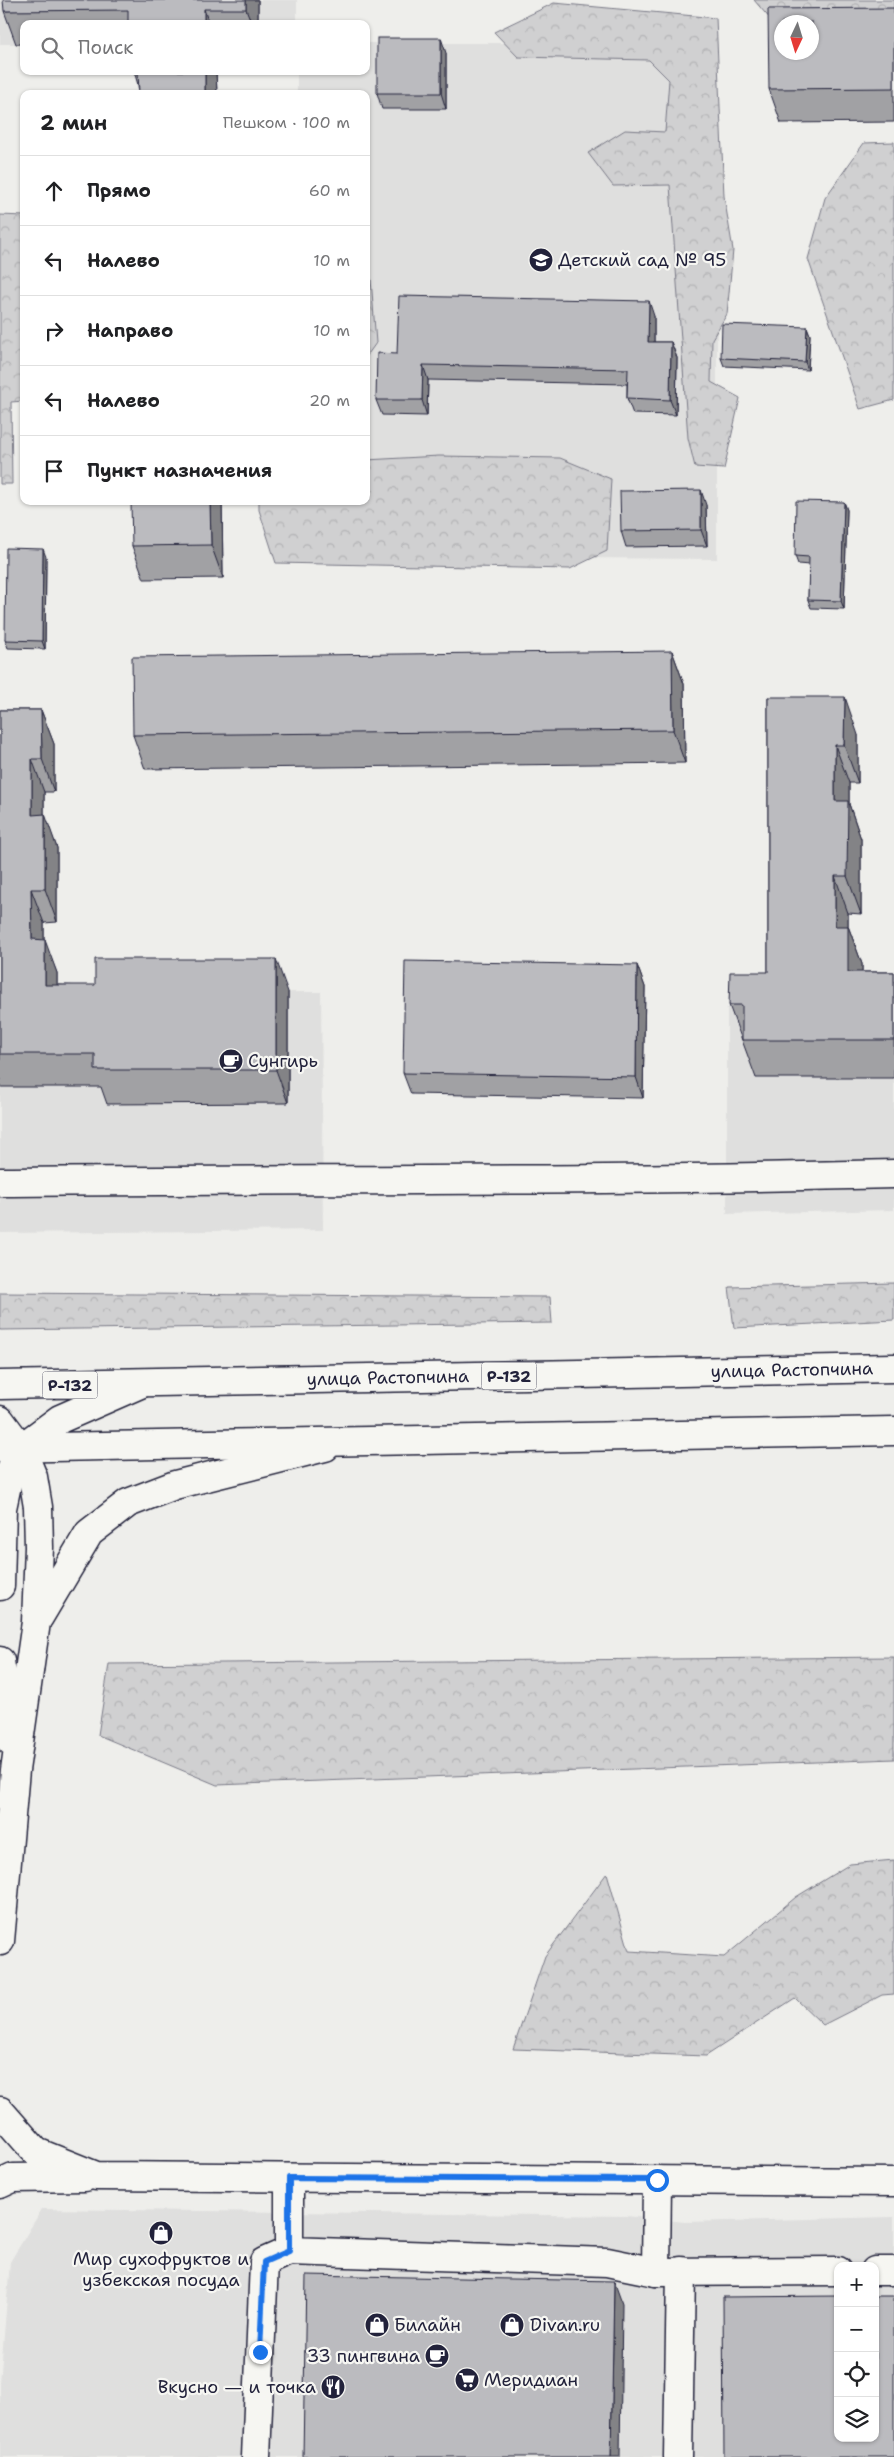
<!DOCTYPE html>
<html lang="ru">
<meta charset="utf-8">
<style>
:root{--surface:#fff;--page:#f2f2f2;--text:#202124;--muted:#757577;--line:#e0e0e0}
body{margin:0;font-family:"Shantell Sans",sans-serif;background:var(--page);color:var(--text)}
.controls{position:absolute;right:15px;bottom:15px;display:grid;overflow:hidden;border-radius:10px;box-shadow:0 1px 4px #0004}
.controls button{width:45px;height:45px;display:grid;place-items:center;padding:0;border:0;border-bottom:1px solid var(--line);background:var(--surface);color:var(--text);font:25px sans-serif}
.compass{position:absolute;left:774px;top:15px;width:45px;height:45px;border-radius:50%;background:var(--surface);box-shadow:0 1px 4px #0004;rotate:184deg}
.stop{position:absolute;width:15px;height:15px;margin:-11px;border:4px solid #1a73e8;border-radius:50%;background:#fff}
.stop.end{background:#1a73e8;border-color:#fff;box-shadow:0 1px 5px #0008}
.list{margin:0;padding:0;list-style:none}
h2{display:flex;justify-content:space-between;align-items:center;height:65px;margin:0;padding:0 20px;font-size:21px}
h2 small{font-size:16px;font-weight:400;color:var(--muted)}
.list li{display:grid;grid-template-columns:32px 1fr auto;gap:15px;align-items:center;box-sizing:border-box;height:70px;padding:0 20px;border-top:1px solid var(--line)}
.list b{display:block;font-size:19px;white-space:nowrap}
.list em{font-size:16px;font-style:normal;color:var(--muted)}
.icon{flex:none;width:28px;height:28px;fill:none;stroke:currentColor;stroke-width:2;stroke-linecap:round;stroke-linejoin:round}
.map{position:relative;flex:none;width:894px;height:2457px;overflow:hidden}
.search{position:absolute;background:var(--surface);box-shadow:0 1px 4px #0004;left:20px;top:20px;width:350px;height:55px;display:flex;align-items:center;gap:12px;box-sizing:border-box;padding:0 18px;border-radius:10px;color:var(--muted);font-size:19px}
.panel{position:absolute;background:var(--surface);box-shadow:0 1px 4px #0004;left:20px;top:90px;width:350px;height:415px;border-radius:10px}
.map>svg:first-child{display:block}
</style>
<div class="map">
<svg width="894" height="2457" viewBox="0 0 894 2457">
<defs>
<pattern id="forest-crowns" width="20" height="18" patternUnits="userSpaceOnUse" patternTransform="scale(1.25)"><rect width="20" height="18" fill="#d0d0d1"/><path d="M2 6a3 3 0 1 1 6 0M12 15a3 3 0 1 1 6 0" fill="none" stroke="#b2b2b4"/></pattern>
</defs>
<rect width="100%" height="100%" fill="#eeeeeb"/>
<filter id="ink" filterUnits="userSpaceOnUse"><feTurbulence type="fractalNoise" baseFrequency=".02" numOctaves="2"/><feDisplacementMap in="SourceGraphic" scale="10" xChannelSelector="R" yChannelSelector="G"/><feConvolveMatrix kernelMatrix="1 2 1 2 8 2 1 2 1" color-interpolation-filters="sRGB"/></filter>
<g filter="url(#ink)">
<g fill="#dfdfde">
<path d="M0,0H297V24H24V44H0Z"/>
<path d="M366,43H717V559L303,556L366,501V94H297V71H366Z"/>
<path d="M321,992L323,1230L0,1233V1018L107,993Z"/>
<path d="M727,1008L894,1010V1210L727,1214Z"/>
<path d="M42,2209L626,2216L685,2222L894,2217V2323H875V2266H838V2323L734,2457H0V2383L10,2262Z"/>
</g>
<g fill="url(#forest-crowns)" stroke="#797986">
<path d="M754,0H894V20H771Z"/>
<path d="M554,3L716,18L724,196L733,250L727,314L712,339L711,382L740,398L724,469L695,467L688,438L670,185L613,186L588,153L625,130L665,132L669,80L649,60L518,57L494,32Z"/>
<path d="M894,142V400L860,409L808,259L825,198L864,143Z"/>
<path d="M0,215L24,216V401L11,402L12,484H0Z"/>
<path d="M366,276L371,279L376,343L366,357Z"/>
<path d="M439,456L560,458L611,479L607,551L570,569L276,563L259,510V501H366V460Z"/>
<path d="M894,1283V1320L734,1328L729,1287Z"/>
<path d="M0,1293L550,1297L552,1323L0,1330Z"/>
<path d="M894,1657V1759L217,1785L98,1735L109,1664Z"/>
<path d="M894,1860V1994L882,1995L823,2025L795,1998L706,2056L513,2049L545,1956L607,1873L629,1951L724,1957L796,1897L850,1864Z"/>
</g>
<g fill="none" stroke-linecap="round" stroke-linejoin="round">
<defs>
<g id="minor">
<path d="M0,1182C298,1179 596,1182 894,1174"/>
<path d="M0,1420L21,1448L33,1477L38,1507L39,1547L36,1622L15,1770L0,1941"/>
<path d="M0,1586L2,1508L9,1475L21,1448L60,1419L140,1384"/>
<path d="M39,1617L89,1533L128,1503L175,1485L325,1447"/>
<path d="M0,1661L11,1741"/>
<path d="M0,2111L36,2152L96,2176L894,2182"/>
<path d="M289,2178V2251L607,2262L656,2272"/>
<path d="M657,2180L656,2272L838,2271"/>
<path d="M0,2184L13,2178L85,2177"/>
<path d="M875,2271H894"/>
<path d="M256,2457L264,2262L289,2251"/>
<path d="M678,2457L681,2271"/>
</g>
<g id="highway">
<path id="s1" d="M0,1385L894,1368"/>
<path d="M0,1448L894,1431"/>
</g>
</defs>
<use href="#minor" stroke="#22223b" stroke-width="31"/>
<use href="#highway" stroke="#22223b" stroke-width="31"/>
<use href="#minor" stroke="#f6f6f2" stroke-width="28"/>
<use href="#highway" stroke="#f6f6f2" stroke-width="28"/>
</g>
<g fill="#a1a1a4" stroke="#22223b">
<path d="M258,0V24H24V44H16L4,11Z"/>
<path d="M894,8V122L781,123L769,89Z"/>
<path d="M446,53V109H382L377,93Z"/>
<path d="M134,71H216L217,94H139L138,85Z"/>
<path d="M654,316V342H671L677,358L676,415L633,414L627,398V384L428,380L427,416L382,415L376,400L397,354Z"/>
<path d="M807,327L810,335L808,370L724,366L721,358Z"/>
<path d="M222,501L223,578L144,579L132,546L145,502Z"/>
<path d="M844,502L847,510L844,609L811,608L808,600L809,565L798,564L795,556Z"/>
<path d="M706,505L707,546L626,547L621,531Z"/>
<path d="M46,557L45,649L8,648L5,640Z"/>
<path d="M672,651L684,684L685,763L145,769L133,735Z"/>
<path d="M768,697L858,735V783H849V804L861,839V914L848,913V926L862,964V972H894V1078H756L729,1005L768,972Z"/>
<path d="M0,710H41L54,744V792H44V814L57,848V922L44,923V940L57,973V985L288,992V1103L107,1104L101,1087H0Z"/>
<path d="M637,965L645,987L643,1098L411,1094L403,1073Z"/>
</g>
<g fill="#838386" stroke="#22223b">
<path d="M246,0H258V24H252L246,9Z"/>
<path d="M204,9L209,24H204Z"/>
<path d="M441,38L446,53V109L441,93Z"/>
<path d="M205,71H216L217,94H205Z"/>
<path d="M649,301L654,316V358L648,342Z"/>
<path d="M807,327L810,335L808,370L805,362Z"/>
<path d="M671,342L677,358L676,415L670,400Z"/>
<path d="M423,365L428,380L427,416L422,400Z"/>
<path d="M701,490L706,505L707,546L701,530Z"/>
<path d="M210,501H222L223,578L211,545Z"/>
<path d="M844,502L847,510L844,609L841,601Z"/>
<path d="M43,549L46,557L45,649L42,641Z"/>
<path d="M672,651L684,684L685,763L673,730Z"/>
<path d="M845,697L858,735V783L844,745Z"/>
<path d="M41,710L54,744V792L42,759Z"/>
<path d="M835,745L849,783V804L861,839V914L847,876L835,801Z"/>
<path d="M32,759L44,792V848L32,815Z"/>
<path d="M45,814L57,848V922L45,889Z"/>
<path d="M835,876L848,913V926L862,964V1009L848,972L835,926Z"/>
<path d="M31,889L44,923V973L32,939Z"/>
<path d="M45,940L57,973V1018L45,985Z"/>
<path d="M276,959L288,992V1103L276,1070Z"/>
<path d="M637,965L645,987L643,1098L636,1077Z"/>
<path d="M614,2281L622,2303L620,2457H611Z"/>
</g>
<g fill="#bbbbbf" stroke="#22223b" fill-rule="evenodd">
<path d="M3,0H246V9H204V24H128V10L4,11Z"/>
<path d="M894,8V88L769,89L768,9ZM782,22H812V52H782Z"/>
<rect x="377" y="38" width="64" height="55"/>
<path d="M138,71H205V94H139Z"/>
<path d="M399,296L649,301L648,342H671L670,400L627,398L628,369L423,365L422,400H376L377,353L397,354Z"/>
<path d="M722,324L807,327L805,362L721,358Z"/>
<path d="M701,490V530L621,531L620,491Z"/>
<path d="M145,501H210L211,545L132,546L131,503L145,502Z"/>
<path d="M796,501L844,502L841,601L808,600L809,557L795,556Z"/>
<path d="M6,548L43,549L42,641L5,640Z"/>
<path d="M672,651L673,730L133,735L132,657Z"/>
<path d="M768,697H845L844,745H835V801H848L847,876H835V926H848V972H894V1040H742V1005H729L730,972H768Z"/>
<path d="M0,710H41L42,759H32V815L45,814V889H31L32,939L45,940V985H95V959H276V1070H95V1054H0Z"/>
<path d="M405,961L637,965L636,1077L403,1073Z"/>
<path d="M306,2275L614,2281L611,2457H303Z"/>
<path d="M838,2296V2438H875V2296H894V2457H724L723,2297Z"/>
</g>
</g>
<g fill="none" stroke-linecap="round" stroke-linejoin="round" filter="url(#ink)">
<path stroke="#1a73e8" stroke-width="6" d="M260,2352L264,2262L289,2251V2178L657,2180"/>
</g>
<defs>
<symbol id="school-disc" viewBox="-11 -11 22 22"><circle r="9.5" fill="#22223b" stroke="#f6f6f2"/><path d="M0-5L7-2L0 1L-7-2ZM-4 1L0 2.5L4 1V4Q0 6-4 4Z" fill="#fff"/></symbol>
<symbol id="cafe-disc" viewBox="-11 -11 22 22"><circle r="9.5" fill="#22223b" stroke="#f6f6f2"/><path d="M-5.5-4.5H6V0H3Q3 3.5 0 3.5H-2.5Q-5.5 3.5-5.5 0ZM3-3.2v2h1.7v-2ZM-6 4.5H4V6H-6Z" fill="#fff"/></symbol>
<symbol id="shop-disc" viewBox="-11 -11 22 22"><circle r="9.5" fill="#22223b" stroke="#f6f6f2"/><path d="M-5-2.5h2.3a2.7 3.5 0 0 1 5.4 0H5L5.5 6h-11ZM-1.5-2.5h3a1.5 2.3 0 0 0-3 0Z" fill="#fff"/></symbol>
<symbol id="supermarket-disc" viewBox="-11 -11 22 22"><circle r="9.5" fill="#22223b" stroke="#f6f6f2"/><path d="M-6-5.5h2.5l.6 2H6L4.5 2H-2.5L-4.4-4H-6ZM-1.5 3.2a1.3 1.3 0 1 0 .1 0ZM3 3.2a1.3 1.3 0 1 0 .1 0Z" fill="#fff"/></symbol>
<symbol id="restaurant-disc" viewBox="-11 -11 22 22"><circle r="9.5" fill="#22223b" stroke="#f6f6f2"/><path d="M-5-6h1v4h1v-4h1v4h1v-4h1v5L-1.5 .5V6h-2V.5L-5-1ZM5-6V6H3V1.5H1.5Q1.5-4 5-6Z" fill="#fff"/></symbol>
</defs>
<g fill-rule="evenodd">
<use href="#school-disc" x="527" y="246" width="28" height="28"/>
<use href="#cafe-disc" x="217" y="1047" width="28" height="28"/>
<use href="#shop-disc" x="147" y="2219" width="28" height="28"/>
<use href="#shop-disc" x="363" y="2311" width="28" height="28"/>
<use href="#shop-disc" x="498" y="2311" width="28" height="28"/>
<use href="#cafe-disc" x="423" y="2342" width="28" height="28"/>
<use href="#supermarket-disc" x="453" y="2366" width="28" height="28"/>
<use href="#restaurant-disc" x="319" y="2373" width="28" height="28"/>
</g>
<g text-anchor="middle" dominant-baseline="central" stroke-width="4.5" stroke-linejoin="round" paint-order="stroke">
<g fill="#f6f6f2" stroke="#626272" stroke-width="1">
<rect x="481.5" y="1362.5" width="55" height="27" rx="4"/>
<rect x="42.5" y="1371.5" width="55" height="27" rx="4"/>
</g>
<g font-size="16" font-weight="bold" fill="#22223b">
<text x="509" y="1376">Р-132</text>
<text x="70" y="1385">Р-132</text>
</g>
<g font-size="18" fill="#22223b" stroke="#f6f6f2" text-anchor="start">
<text x="558" y="260">Детский сад № 95</text>
<text x="248" y="1061">Сунгирь</text>
<text x="161" y="2259" text-anchor="middle">Мир сухофруктов и<tspan x="161" dy="21">узбекская посуда</tspan></text>
<text x="394" y="2325">Билайн</text>
<text x="530" y="2325">Divan.ru</text>
<text x="420" y="2356" text-anchor="end">33 пингвина</text>
<text x="484" y="2380">Меридиан</text>
<text x="316" y="2387" text-anchor="end">Вкусно — и точка</text>
</g>
<g font-size="18" fill="#22223b" stroke="#f6f6f2">
<text stroke="none"><textPath href="#s1" startOffset="792">улица Растопчина</textPath></text>
<text stroke="none"><textPath href="#s1" startOffset="388">улица Растопчина</textPath></text>
</g>
</g>
</svg>
<div class="controls">
<button>+</button>
<button>−</button>
<button><svg class="icon" aria-label="locate" viewBox="0 0 24 24"><circle cx="12" cy="12" r="6"/><path d="M12 2v4M12 18v4M2 12h4M18 12h4"/></svg></button>
<button><svg class="icon" aria-label="layers" viewBox="0 0 24 24"><path d="M12 4l9 5-9 5-9-5zM3 14l9 5 9-5"/></svg></button>
</div>
<svg class="compass" viewBox="-18 -18 36 36"><path d="M0-13l5 13h-10z" fill="#e53935"/><path d="M0 13l5-13h-10z" fill="#757577"/></svg>
<div class="stop" style="left:657px;top:2180px"></div>
<div class="stop end" style="left:260px;top:2352px"></div>
<div class="search"><svg class="icon" aria-label="search" viewBox="0 0 24 24"><circle cx="10" cy="10" r="6"/><path d="M15 15l6 6"/></svg>Поиск</div>
<section class="panel">
<h2>2 мин<small>Пешком · 100 m</small></h2>
<ul class="list">
<li><svg class="icon" aria-label="ahead" viewBox="0 0 24 24"><path d="M12 20V5M6 11l6-6 6 6"/></svg><div><b>Прямо</b></div><em>60 m</em></li>
<li><svg class="icon" aria-label="left" viewBox="0 0 24 24"><path d="M17 20v-9H6M10 6l-5 5 5 5"/></svg><div><b>Налево</b></div><em>10 m</em></li>
<li><svg class="icon" aria-label="right" viewBox="0 0 24 24"><path d="M7 20v-9h11M14 6l5 5-5 5"/></svg><div><b>Направо</b></div><em>10 m</em></li>
<li><svg class="icon" aria-label="left" viewBox="0 0 24 24"><path d="M17 20v-9H6M10 6l-5 5 5 5"/></svg><div><b>Налево</b></div><em>20 m</em></li>
<li><svg class="icon" aria-label="arrive" viewBox="0 0 24 24"><path d="M6 21V4h12l-3 4 3 4H6"/></svg><div><b>Пункт назначения</b></div></li>
</ul>
</section>
</div>
